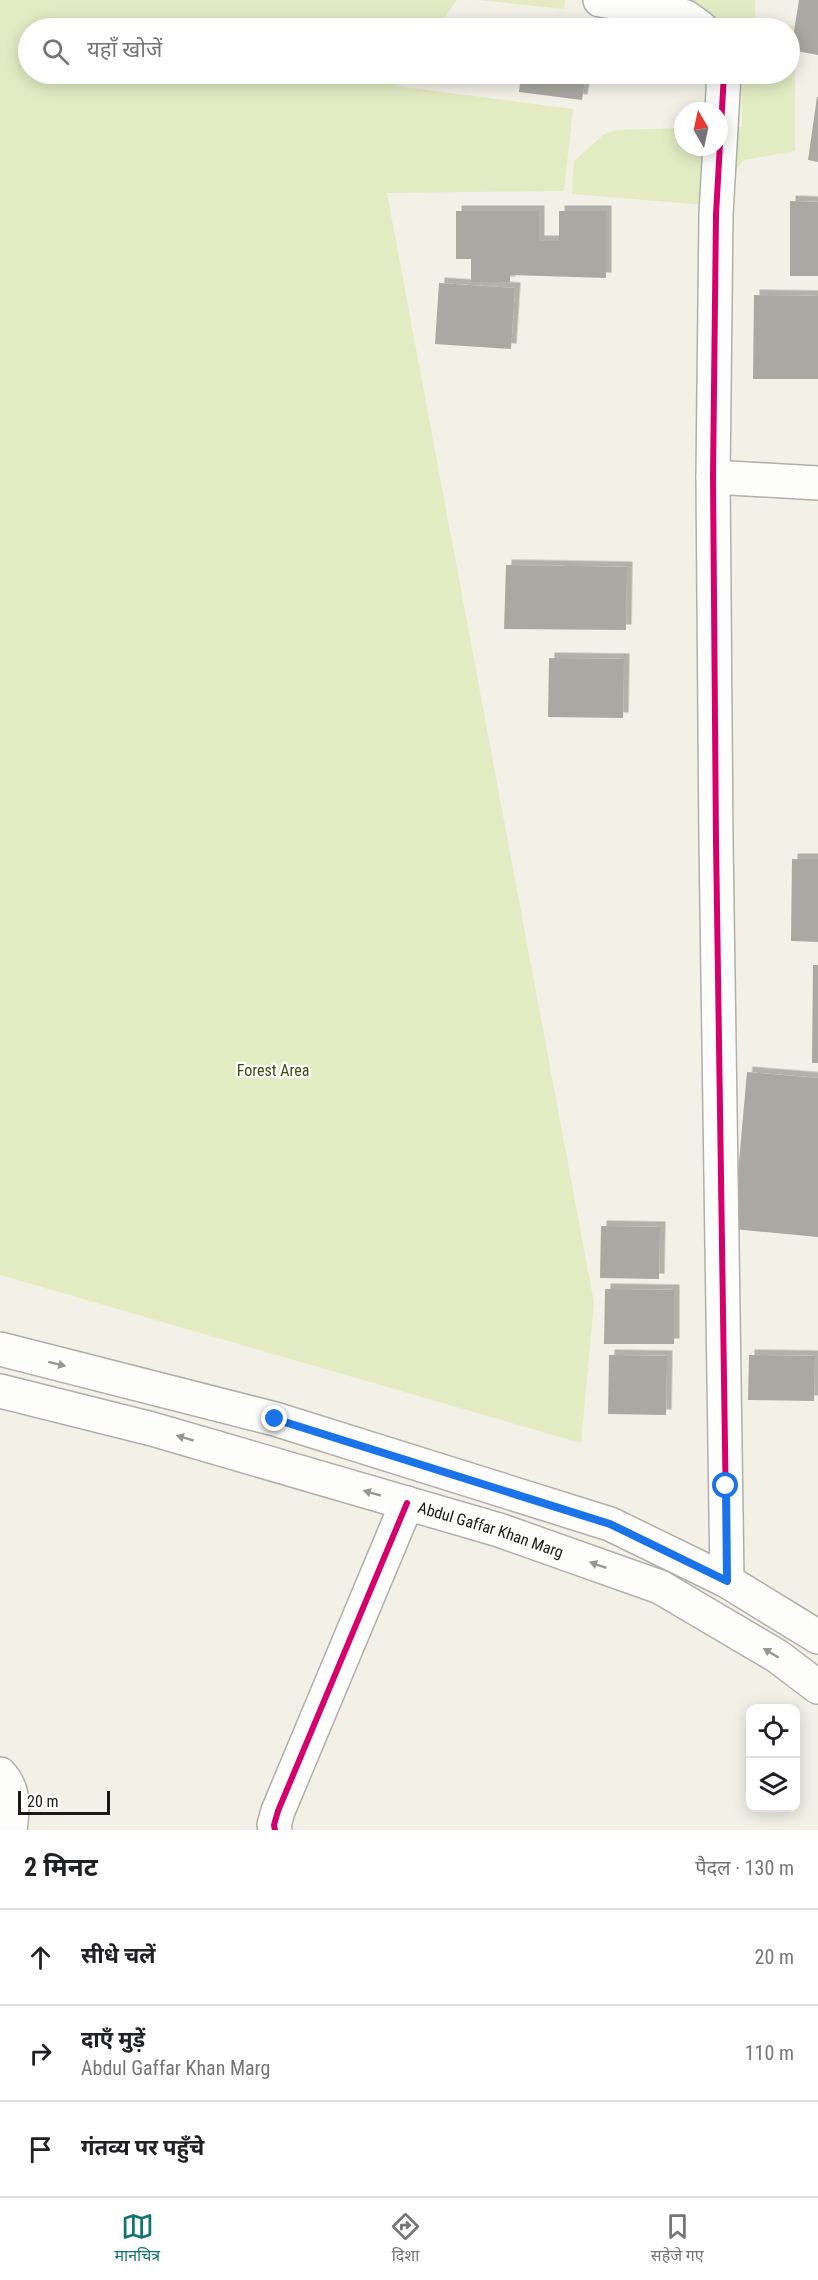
<!DOCTYPE html>
<html lang="hi">
<meta charset="utf-8">
<style>
:root{--surface:#fff;--page:#f2f2f2;--text:#202124;--muted:#757577;--line:#e0e0e0;--accent:#0f766e}
body{margin:0;font-family:"Roboto Condensed","Noto Sans Devanagari",sans-serif;background:var(--page);color:var(--text)}
.controls{position:absolute;right:18px;bottom:18px;display:grid;overflow:hidden;border-radius:12px;box-shadow:0 3px 15px #0003}
.controls button{width:54px;height:54px;display:grid;place-items:center;padding:0;border:0;border-bottom:2px solid var(--line);background:var(--surface);color:var(--text);font:30px sans-serif}
.compass{position:absolute;left:674px;top:102px;width:54px;height:54px;border-radius:50%;background:var(--surface);box-shadow:0 3px 15px #0003;rotate:351deg}
.scale{position:absolute;left:18px;bottom:15px;width:92px;box-sizing:border-box;padding-left:6px;border:3px solid #1b1914;border-top:0;font-size:16px;line-height:21px;white-space:nowrap;color:#1b1914;-webkit-text-stroke:4px #fff;paint-order:stroke}
.stop{position:absolute;width:18px;height:18px;margin:-14px;border:4px solid #1a73e8;border-radius:50%;background:#fff}
.stop.end{background:#1a73e8;border-color:#fff;box-shadow:0 2px 6px #0008}
.list{margin:0;padding:0;list-style:none}
h2{display:flex;justify-content:space-between;align-items:center;height:78px;margin:0;padding:0 24px;font-size:26px}
h2 small{font-size:20px;font-weight:400;color:var(--muted)}
.list li{display:grid;grid-template-columns:39px 1fr auto;gap:18px;align-items:center;box-sizing:border-box;height:96px;padding:0 24px;border-top:2px solid var(--line)}
.list b{display:block;font-size:22px;white-space:nowrap}
.list p{margin:0;font-size:20px;white-space:nowrap;color:var(--muted)}
.list em{font-size:20px;font-style:normal;color:var(--muted)}
.icon{flex:none;width:33px;height:33px;fill:none;stroke:currentColor;stroke-width:2;stroke-linecap:round;stroke-linejoin:round}
.map{position:relative;flex:none;width:818px;height:1830px;overflow:hidden}
.search{position:absolute;background:var(--surface);box-shadow:0 3px 15px #0003;left:18px;right:18px;top:18px;height:66px;display:flex;align-items:center;gap:15px;box-sizing:border-box;padding:0 21px;border-radius:33px;color:var(--muted);font-size:22px}
.sheet{height:366px;background:var(--surface)}
nav{display:flex;justify-content:space-around;align-items:center;box-sizing:border-box;height:84px;border-top:2px solid var(--line);background:var(--surface);font-size:16px;color:var(--muted)}
nav a{display:grid;justify-items:center;gap:3px}
nav .on{color:var(--accent)}
.map>svg:first-child{display:block}
</style>
<div class="map">
<svg width="818" height="1830" viewBox="0 0 818 1830">
<defs>
<filter id="shadow"><feDropShadow dx="5.5" dy="-5.5" stdDeviation="0" flood-color="#0004"/></filter>
</defs>
<rect width="100%" height="100%" fill="#f3f0e8"/>
<g fill="#e3ebc3">
<path d="M0,0H457L437,28H28V74H404L396,86L573,109L564,191L387,193L594,1303L581,1443L0,1275Z"/>
<path d="M478,0H565L564,9Z"/>
<path d="M590,0H755V18L795,26V151L744,160L706,205L572,194L574,161L603,135L616,130L683,128V147H719V128L742,127L741,74H790V28H653L603,19Z"/>
</g>
<g fill="#aba7a2" filter="url(#shadow)">
<path d="M799,0H818V55L791,50Z"/>
<path d="M521,74H586L582,100L519,92Z"/>
<path d="M817,97H818V162L808,160Z"/>
<path d="M790,201L818,202V276H790Z"/>
<path d="M456,211H539V241H559V211H606V278L510,275V282H471V259H456Z"/>
<path d="M439,283L515,288L511,349L435,344Z"/>
<path d="M754,295L818,296V379H753Z"/>
<path d="M506,565L627,567L626,630L504,629Z"/>
<path d="M549,658L624,659L623,718L548,717Z"/>
<path d="M792,859H818V942L791,941Z"/>
<path d="M813,965H818V1063H812Z"/>
<path d="M747,1072L818,1078V1237L733,1229Z"/>
<path d="M601,1226L660,1227L659,1279L600,1278Z"/>
<path d="M605,1289L674,1290V1344H604Z"/>
<path d="M609,1355L667,1356L666,1415L608,1414Z"/>
<path d="M749,1355L815,1356L814,1401L748,1400Z"/>
</g>
<g fill="none" stroke-linecap="round" stroke-linejoin="round">
<defs>
<g id="minor">
<path d="M600,0L655,8L686,17L701,28"/>
<path d="M724,74L716,214L713,477L716,841L727,1581"/>
<path d="M713,477L818,483"/>
<path d="M0,1774C15,1790 13,1809 10,1830"/>
<path d="M275,1830L274,1825L278,1811L407,1503"/>
</g>
<g id="major">
<path d="M0,1349L275,1419L610,1524L727,1581L818,1637"/>
<path id="s1" d="M0,1391L152,1429L499,1530L660,1587L777,1656L818,1687"/>
</g>
</defs>
<use href="#minor" stroke="#b0afa9" stroke-width="36"/>
<use href="#major" stroke="#b0afa9" stroke-width="36"/>
<use href="#minor" stroke="#fdfdfc" stroke-width="33"/>
<use href="#major" stroke="#fdfdfc" stroke-width="33"/>
<defs>
<g id="cycleway">
<path d="M724,74L716,214L713,477L716,841L727,1581"/>
<path d="M275,1830L274,1825L278,1811L407,1503"/>
</g>
</defs>
<use href="#cycleway" stroke="#fff" stroke-width="10"/>
<use href="#cycleway" stroke="#d6006c" stroke-width="6"/>
</g>
<defs><path id="oneway-solid" d="M-6-.8H1V-3.2L6.5 0L1 3.2V.8H-6Z" transform="scale(1.5)"/></defs>
<g fill="#979694">
<use href="#oneway-solid" transform="translate(57 1364) rotate(14)"/>
<use href="#oneway-solid" transform="translate(185 1438) rotate(-164)"/>
<use href="#oneway-solid" transform="translate(372 1493) rotate(-164)"/>
<use href="#oneway-solid" transform="translate(598 1565) rotate(-161)"/>
<use href="#oneway-solid" transform="translate(771 1653) rotate(-149)"/>
</g>
<g fill="none" stroke-linecap="round" stroke-linejoin="round">
<path stroke="#1a73e8" stroke-width="8" d="M275,1419L610,1524L727,1581L726,1486"/>
</g>
<g text-anchor="middle" dominant-baseline="central" stroke-width="4.5" stroke-linejoin="round" paint-order="stroke">
<g font-size="16" fill="#3f4b08" stroke="#fff">
<text x="273" y="1070">Forest Area</text>
</g>
<g font-size="16" fill="#1b1914" stroke="#fff">
<text stroke="none"><textPath href="#s1" startOffset="510">Abdul Gaffar Khan Marg</textPath></text>
</g>
</g>
</svg>
<div class="controls">
<button><svg class="icon" aria-label="locate" viewBox="0 0 24 24"><circle cx="12" cy="12" r="6"/><path d="M12 2v4M12 18v4M2 12h4M18 12h4"/></svg></button>
<button><svg class="icon" aria-label="layers" viewBox="0 0 24 24"><path d="M12 4l9 5-9 5-9-5zM3 14l9 5 9-5"/></svg></button>
</div>
<svg class="compass" viewBox="-18 -18 36 36"><path d="M0-13l5 13h-10z" fill="#e53935"/><path d="M0 13l5-13h-10z" fill="#757577"/></svg>
<div class="scale">20 m</div>
<div class="stop" style="left:726px;top:1486px"></div>
<div class="stop end" style="left:275px;top:1419px"></div>
<div class="search"><svg class="icon" aria-label="search" viewBox="0 0 24 24"><circle cx="10" cy="10" r="6"/><path d="M15 15l6 6"/></svg>यहाँ खोजें</div>
</div>
<section class="sheet">
<h2>2 मिनट<small>पैदल · 130 m</small></h2>
<ul class="list">
<li><svg class="icon" aria-label="ahead" viewBox="0 0 24 24"><path d="M12 20V5M6 11l6-6 6 6"/></svg><div><b>सीधे चलें</b></div><em>20 m</em></li>
<li><svg class="icon" aria-label="right" viewBox="0 0 24 24"><path d="M7 20v-9h11M14 6l5 5-5 5"/></svg><div><b>दाएँ मुड़ें</b><p>Abdul Gaffar Khan Marg</p></div><em>110 m</em></li>
<li><svg class="icon" aria-label="arrive" viewBox="0 0 24 24"><path d="M6 21V4h12l-3 4 3 4H6"/></svg><div><b>गंतव्य पर पहुँचे</b></div></li>
</ul>
</section>
<nav>
<a class="on"><svg class="icon" aria-label="map" viewBox="0 0 24 24"><path d="M3 6l6-2 6 2 6-2v14l-6 2-6-2-6 2zM9 4v14M15 6v14"/></svg>मानचित्र</a>
<a><svg class="icon" aria-label="directions" viewBox="0 0 24 24"><path d="M12 3l9 9-9 9-9-9zM9 14v-3h6M13 9l2 2-2 2"/></svg>दिशा</a>
<a><svg class="icon" aria-label="saved" viewBox="0 0 24 24"><path d="M7 4h10v16l-5-4-5 4z"/></svg>सहेजे गए</a>
</nav>
